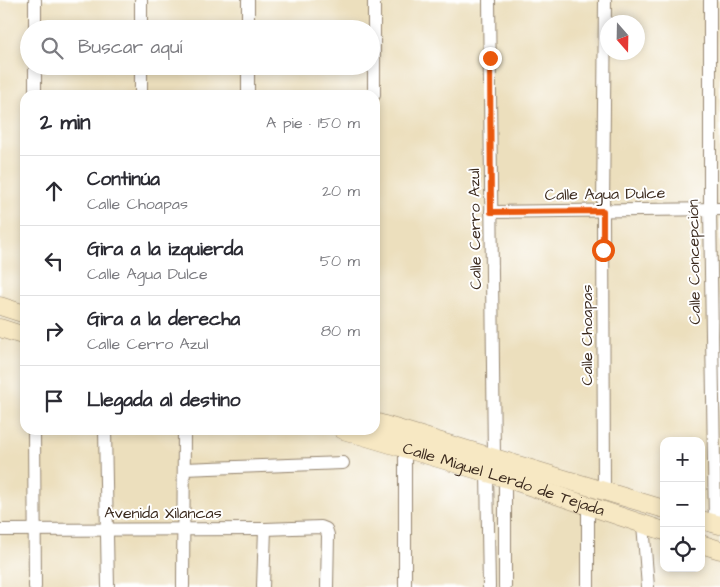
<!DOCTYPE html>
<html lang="es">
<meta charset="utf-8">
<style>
:root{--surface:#fff;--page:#f7f7f7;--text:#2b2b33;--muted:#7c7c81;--line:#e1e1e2}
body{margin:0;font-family:"Architects Daughter",sans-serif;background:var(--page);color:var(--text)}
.controls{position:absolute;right:15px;bottom:15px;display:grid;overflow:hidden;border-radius:10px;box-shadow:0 2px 8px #0003}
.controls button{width:45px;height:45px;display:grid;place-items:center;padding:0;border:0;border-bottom:1px solid var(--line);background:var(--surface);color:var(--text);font:25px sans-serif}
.compass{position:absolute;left:600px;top:15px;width:45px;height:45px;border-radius:50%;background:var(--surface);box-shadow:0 2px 8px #0003;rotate:160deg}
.stop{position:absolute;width:15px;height:15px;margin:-11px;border:4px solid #ea580c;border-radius:50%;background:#fff}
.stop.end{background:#ea580c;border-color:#fff;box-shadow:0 1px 5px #0008}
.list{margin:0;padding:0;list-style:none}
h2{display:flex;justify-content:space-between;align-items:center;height:65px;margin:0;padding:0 20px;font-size:21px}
h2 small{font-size:16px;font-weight:400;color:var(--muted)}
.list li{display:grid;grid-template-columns:32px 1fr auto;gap:15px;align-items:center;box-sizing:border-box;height:70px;padding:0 20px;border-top:1px solid var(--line)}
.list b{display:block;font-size:19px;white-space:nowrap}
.list p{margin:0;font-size:16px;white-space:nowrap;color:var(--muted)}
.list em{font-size:16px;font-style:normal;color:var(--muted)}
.icon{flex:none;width:28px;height:28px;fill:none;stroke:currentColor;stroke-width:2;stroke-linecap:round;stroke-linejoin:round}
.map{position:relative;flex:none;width:720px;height:587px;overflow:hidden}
.search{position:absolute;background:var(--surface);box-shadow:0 2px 8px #0003;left:20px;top:20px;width:360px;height:55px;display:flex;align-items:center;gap:12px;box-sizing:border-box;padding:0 18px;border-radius:28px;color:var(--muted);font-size:19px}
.panel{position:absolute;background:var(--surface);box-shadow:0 2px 8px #0003;left:20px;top:90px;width:360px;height:345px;border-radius:15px}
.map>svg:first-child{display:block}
</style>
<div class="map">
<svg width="720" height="587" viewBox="0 0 720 587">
<rect width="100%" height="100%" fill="#fff"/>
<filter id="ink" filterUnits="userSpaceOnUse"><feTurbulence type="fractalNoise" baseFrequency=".02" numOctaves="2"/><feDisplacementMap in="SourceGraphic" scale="10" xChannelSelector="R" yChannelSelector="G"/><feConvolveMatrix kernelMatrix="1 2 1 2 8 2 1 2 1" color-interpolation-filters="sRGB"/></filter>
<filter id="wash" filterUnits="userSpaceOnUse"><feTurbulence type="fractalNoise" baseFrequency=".0096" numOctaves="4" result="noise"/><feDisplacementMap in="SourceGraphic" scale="20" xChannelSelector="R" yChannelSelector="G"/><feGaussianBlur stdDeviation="1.12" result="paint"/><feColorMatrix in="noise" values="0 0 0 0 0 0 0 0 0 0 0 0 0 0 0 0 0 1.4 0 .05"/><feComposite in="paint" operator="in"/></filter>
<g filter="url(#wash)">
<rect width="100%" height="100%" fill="#ecdfbd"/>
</g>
<g filter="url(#ink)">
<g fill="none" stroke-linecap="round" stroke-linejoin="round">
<defs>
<g id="street">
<path d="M141,0V29"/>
<path d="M248,0V29"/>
<path d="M374,0V95"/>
<path d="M489,0L494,458"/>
<path d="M710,0V209L715,524"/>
<path d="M35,29V0"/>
<path d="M141,66V95"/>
<path d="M248,66V95"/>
<path d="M35,95V66"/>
<path d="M491,212L720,209"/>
<path d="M34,430L35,587"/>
<path d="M105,430L108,587"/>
<path d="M184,469L343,463"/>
<path d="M487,473L489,587"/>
<path d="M604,491L603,211L605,0"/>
<path d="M588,507V587"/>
<path d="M643,524L648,587"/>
<path d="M0,530L265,529L321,527L326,529L328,535L327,587"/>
<path d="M183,587L184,430"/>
<path d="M263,587L265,529"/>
<path d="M405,587V449"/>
<path d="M505,587V478"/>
</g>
<g id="secondary">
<path d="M0,306L25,314"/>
<path d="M0,328L25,336"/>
<path d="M375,422L664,509"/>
<path id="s1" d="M343,430L505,478L664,531"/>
<path d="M701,520L720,525"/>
<path d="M701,544L720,550"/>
</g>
</defs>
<use href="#street" stroke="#94846e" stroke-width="14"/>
<use href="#secondary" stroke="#94846e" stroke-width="19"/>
<use href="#street" stroke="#fff" stroke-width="12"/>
<use href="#secondary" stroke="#f7e8c3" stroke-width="18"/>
</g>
</g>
<g fill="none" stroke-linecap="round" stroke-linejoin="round" filter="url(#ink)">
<path stroke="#ea580c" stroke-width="6" d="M490,58L491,212L603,211V250"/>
</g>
<g text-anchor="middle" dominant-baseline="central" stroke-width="4" stroke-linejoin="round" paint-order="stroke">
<g font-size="16" fill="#3b2a1e" stroke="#fff">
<text transform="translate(605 194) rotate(-1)">Calle Agua Dulce</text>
<text transform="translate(475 229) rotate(-91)">Calle Cerro Azul</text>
<text transform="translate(694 262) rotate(-91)">Calle Concepción</text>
<text transform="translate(587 335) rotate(-90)">Calle Choapas</text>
<text stroke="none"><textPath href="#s1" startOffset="168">Calle Miguel Lerdo de Tejada</textPath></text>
<text x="163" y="513">Avenida Xilancas</text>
</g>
</g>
</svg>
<div class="controls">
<button>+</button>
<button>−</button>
<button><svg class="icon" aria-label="locate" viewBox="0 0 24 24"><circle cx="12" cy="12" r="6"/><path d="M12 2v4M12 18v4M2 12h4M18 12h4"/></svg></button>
</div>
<svg class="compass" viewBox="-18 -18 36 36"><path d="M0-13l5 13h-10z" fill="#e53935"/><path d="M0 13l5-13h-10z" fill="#7c7c81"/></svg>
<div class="stop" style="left:603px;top:250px"></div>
<div class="stop end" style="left:490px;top:58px"></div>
<div class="search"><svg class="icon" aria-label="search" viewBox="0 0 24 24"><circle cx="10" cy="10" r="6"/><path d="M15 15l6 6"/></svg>Buscar aquí</div>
<section class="panel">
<h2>2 min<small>A pie · 150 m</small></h2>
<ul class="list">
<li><svg class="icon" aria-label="ahead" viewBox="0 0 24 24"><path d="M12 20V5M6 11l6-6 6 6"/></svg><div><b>Continúa</b><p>Calle Choapas</p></div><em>20 m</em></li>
<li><svg class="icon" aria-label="left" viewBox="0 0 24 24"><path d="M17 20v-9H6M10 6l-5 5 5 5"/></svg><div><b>Gira a la izquierda</b><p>Calle Agua Dulce</p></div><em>50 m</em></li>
<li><svg class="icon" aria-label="right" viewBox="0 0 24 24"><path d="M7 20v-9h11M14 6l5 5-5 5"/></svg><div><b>Gira a la derecha</b><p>Calle Cerro Azul</p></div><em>80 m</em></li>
<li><svg class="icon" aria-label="arrive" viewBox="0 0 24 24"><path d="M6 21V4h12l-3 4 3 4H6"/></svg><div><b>Llegada al destino</b></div></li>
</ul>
</section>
</div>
